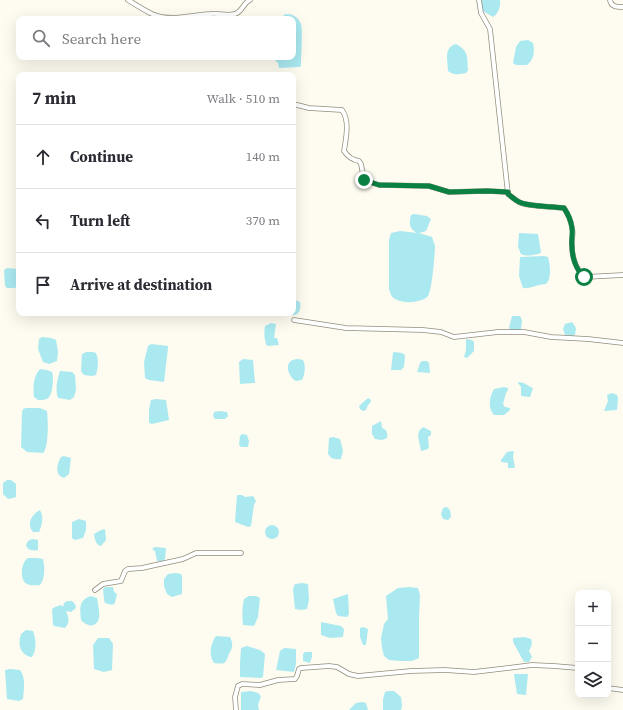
<!DOCTYPE html>
<meta charset="utf-8">
<style>
:root{--surface:#fff;--page:#f7f7f7;--text:#2b2b33;--muted:#7c7c81;--line:#e1e1e2}
body{margin:0;font-family:"Source Serif 4",serif;background:var(--page);color:var(--text)}
.controls{position:absolute;right:12px;bottom:12px;display:grid;overflow:hidden;border-radius:8px;box-shadow:0 4px 16px #0002}
.controls button{width:36px;height:36px;display:grid;place-items:center;padding:0;border:0;border-bottom:1px solid var(--line);background:var(--surface);color:var(--text);font:20px sans-serif}
.stop{position:absolute;width:12px;height:12px;margin:-9px;border:3px solid #0b8043;border-radius:50%;background:#fff}
.stop.end{background:#0b8043;border-color:#fff;box-shadow:0 1px 4px #0008}
.list{margin:0;padding:0;list-style:none}
h2{display:flex;justify-content:space-between;align-items:center;height:52px;margin:0;padding:0 16px;font-size:17px}
h2 small{font-size:13px;font-weight:400;color:var(--muted)}
.list li{display:grid;grid-template-columns:26px 1fr auto;gap:12px;align-items:center;box-sizing:border-box;height:64px;padding:0 16px;border-top:1px solid var(--line)}
.list b{display:block;font-size:15px;white-space:nowrap}
.list em{font-size:13px;font-style:normal;color:var(--muted)}
.icon{flex:none;width:22px;height:22px;fill:none;stroke:currentColor;stroke-width:2;stroke-linecap:round;stroke-linejoin:round}
.map{position:relative;flex:none;width:623px;height:710px;overflow:hidden}
.search{position:absolute;background:var(--surface);box-shadow:0 4px 16px #0002;left:16px;top:16px;width:280px;height:44px;display:flex;align-items:center;gap:10px;box-sizing:border-box;padding:0 14px;border-radius:8px;color:var(--muted);font-size:15px}
.panel{position:absolute;background:var(--surface);box-shadow:0 4px 16px #0002;left:16px;top:72px;width:280px;height:244px;border-radius:8px}
.map>svg:first-child{display:block}
</style>
<div class="map">
<svg width="623" height="710" viewBox="0 0 623 710">
<rect width="100%" height="100%" fill="#fefbf0"/>
<g fill="#aae9f0">
<path d="M480,0H500C501,6 498,14 493,17L481,10Z"/>
<path d="M286,14C293,14 298,17 301,24C303,30 301,58 301,66L299,67L279,68L278,63L272,57H293V19H277Z"/>
<path d="M528,40L533,43C535,52 534,59 527,65H516L513,63L516,47L520,41Z"/>
<path d="M456,44C469,51 467,57 468,70L466,73C459,74 454,76 448,71C448,60 443,48 456,44Z"/>
<path d="M414,214L427,216L431,219L426,231L419,233L432,237C433,240 434,243 435,246C435,254 432,290 428,296C422,303 403,304 395,299C391,297 390,292 389,289V240L391,233L400,231L417,233C409,229 409,223 411,215Z"/>
<path d="M519,233L538,234L541,253C535,255 527,257 521,254L518,247Z"/>
<path d="M544,256L548,257C550,265 552,278 546,284C538,284 531,289 523,288L519,276L520,257Z"/>
<path d="M7,268L18,269L17,286L15,288H7L5,286L4,270Z"/>
<path d="M293,299L300,302C302,312 296,319 286,313H293Z"/>
<path d="M512,316H520L522,320L521,330H511L509,328Z"/>
<path d="M572,322L576,328L575,335L571,336L565,335L563,329L565,324Z"/>
<path d="M271,323L276,324L274,338H277L279,345L267,346C264,339 264,333 265,326Z"/>
<path d="M42,337L51,338L56,340L58,352L57,361L49,364L43,362L38,349L39,339Z"/>
<path d="M466,339L472,340L474,342V351L467,358L464,357L466,350Z"/>
<path d="M151,344L168,346V348L164,382L149,380L145,378L144,362L148,346Z"/>
<path d="M86,352H93L96,353C99,360 98,368 96,375L92,376L84,375L81,371L82,354Z"/>
<path d="M394,352L402,353L405,355L404,367L401,370H391L393,353Z"/>
<path d="M243,359L253,360L255,383H253L240,384L239,362Z"/>
<path d="M298,359L303,360C306,366 305,374 302,380L296,381C290,378 284,366 291,361C291,360 297,359 298,359Z"/>
<path d="M422,361H427L429,363L430,373L417,372L420,363Z"/>
<path d="M40,369L47,370L52,372C54,377 53,395 48,398C46,400 41,400 38,400L34,397C33,387 33,377 40,369Z"/>
<path d="M60,371L72,372L75,375L76,390L74,397L70,400L58,398C55,389 57,380 60,371Z"/>
<path d="M518,382C524,382 528,386 533,388L530,397L521,396V387L518,383Z"/>
<path d="M504,387L508,388V390L506,393L503,404L505,407L510,408V410L504,415H494C488,409 489,397 494,389Z"/>
<path d="M612,393L617,395L618,398L617,410L604,411L608,401L607,395Z"/>
<path d="M368,398L371,400L370,403L368,405L366,410L363,411L360,409L359,406Z"/>
<path d="M156,399L166,400L169,420L152,424L149,423V410L151,400Z"/>
<path d="M26,408H40L47,411C48,420 49,447 43,453L27,452L21,447L22,413L23,409Z"/>
<path d="M220,411L227,412L228,416L225,419H215L213,416L214,412Z"/>
<path d="M381,421L382,428C387,430 388,433 387,438L382,440L375,439L372,434V426Z"/>
<path d="M423,427L431,431V435L428,437L429,447L428,449L421,451L418,436L419,431Z"/>
<path d="M242,434L247,435L249,441L248,447H241L239,445L240,436Z"/>
<path d="M333,437L340,439L343,451L341,459C336,460 331,459 328,454L329,438Z"/>
<path d="M513,451L514,452L513,456L515,468H508V463L501,462V460L507,452Z"/>
<path d="M64,456L71,458L69,474L64,478C54,475 57,464 61,457Z"/>
<path d="M7,480H11L16,484V497L13,498L8,499L3,494V483Z"/>
<path d="M237,495H242L245,497L253,496L256,501L254,505L251,526L248,527L235,522Z"/>
<path d="M447,507L450,510L451,517L448,520L443,519L441,514L443,508Z"/>
<path d="M40,510C44,517 42,525 39,532H33C26,524 32,514 40,510Z"/>
<path d="M79,519L86,521V530L83,538L75,540L72,538V522Z"/>
<circle cx="272" cy="532" r="7"/>
<path d="M105,529L106,540L101,546C96,545 95,540 94,534L101,530Z"/>
<path d="M33,539L38,540V550C25,553 22,541 33,539Z"/>
<path d="M155,547L166,548L165,559L163,561H157L155,551L152,549Z"/>
<path d="M28,558H37L43,559C45,567 45,579 40,585C36,585 31,586 27,584C19,580 21,562 28,558Z"/>
<path d="M176,573L181,574L182,576V594L172,597L167,594L164,586V579L168,574Z"/>
<path d="M302,583L308,584L309,600L307,609L301,610L295,609L293,589L295,584Z"/>
<path d="M105,587H113L114,592L117,594L115,603L112,605L105,603L104,600L103,589Z"/>
<path d="M409,587L418,588L420,595L419,617V658L412,661H401L389,660L384,656L382,648L381,638L384,624L388,619L386,596L398,588Z"/>
<path d="M348,594L349,614L347,617L338,616L336,613L333,599Z"/>
<path d="M91,596L97,598C98,604 100,612 99,618C96,629 86,626 81,620C80,609 78,600 91,596Z"/>
<path d="M249,596H256L260,598L258,617L254,626L243,625C242,616 242,608 244,599Z"/>
<path d="M67,601H72L75,604L76,608L71,612L66,611C69,617 70,623 65,628L54,626L53,624L52,609L55,607L61,605L63,607L64,603Z"/>
<path d="M321,622L341,626L344,629L343,637L330,638L321,635Z"/>
<path d="M363,627L368,629L366,645H363L360,637V628Z"/>
<path d="M26,630L33,631C36,639 37,649 32,657H30C19,653 18,644 21,634Z"/>
<path d="M216,636L230,637C233,643 233,647 230,652C225,662 228,665 214,663C208,654 211,643 216,636Z"/>
<path d="M525,637L531,639C533,644 531,647 529,651L532,657L529,662H524L513,642V638Z"/>
<path d="M98,638H109L113,644L112,670L104,672L94,669L93,645Z"/>
<path d="M247,646L260,650L265,654L263,677L260,678L240,677V663L241,648Z"/>
<path d="M284,648L296,649V664L294,672L276,670L280,651Z"/>
<path d="M305,652H312V657L310,663L303,661V654Z"/>
<path d="M10,669L20,670C26,678 24,689 23,699L19,701L7,699L5,670Z"/>
<path d="M514,674H528L526,695L517,694Z"/>
<path d="M251,691L258,693L261,696L258,705L259,710H241V692Z"/>
<path d="M388,691H394L401,697L402,705L401,710H383V699L385,692Z"/>
<path d="M362,702L366,703L368,710H349L356,703Z"/>
</g>
<g fill="none" stroke-linecap="round" stroke-linejoin="round">
<defs>
<g id="street">
<path d="M128,0C136,5 144,10 152,14C170,22 192,15 210,14C219,13 226,16 235,14C243,11 243,3 250,0"/>
<path d="M479,0L481,13L490,29L508,194C512,197 515,200 519,202C528,207 551,206 564,208C568,214 571,220 572,228C574,234 571,240 572,246C572,257 576,270 585,277L623,275"/>
<path d="M610,0C611,7 617,7 623,7"/>
<path d="M293,104L309,108L342,110C350,121 346,138 344,151C348,157 352,160 359,161L361,164L364,180L379,185L429,186L449,192L487,191L508,192"/>
<path d="M294,320L346,328L423,330L441,332L454,337L498,332H524L551,337L588,339L623,343"/>
<path d="M95,590L103,584L121,581L125,571L128,569L142,568L183,559L196,553H241"/>
<path d="M608,688L623,690"/>
<path d="M236,710L235,697L238,686L242,684L260,685L278,680L295,679L297,676L299,669L301,668L329,666L337,667L349,674L358,676L411,671L445,670L474,672L532,665L554,666L578,668"/>
</g>
</defs>
<use href="#street" stroke="#928e7d" stroke-width="5.5"/>
<use href="#street" stroke="#fff" stroke-width="4"/>
</g>
<g fill="none" stroke-linecap="round" stroke-linejoin="round">
<path stroke="#0b8043" stroke-width="5" d="M364,180L379,185L429,186L449,192L487,191L508,192V194C512,197 515,200 519,202C529,207 551,206 564,208C568,214 571,220 572,228C573,234 571,240 572,246C572,257 576,270 584,277"/>
</g>
</svg>
<div class="controls">
<button>+</button>
<button>−</button>
<button><svg class="icon" aria-label="layers" viewBox="0 0 24 24"><path d="M12 4l9 5-9 5-9-5zM3 14l9 5 9-5"/></svg></button>
</div>
<div class="stop" style="left:584px;top:277px"></div>
<div class="stop end" style="left:364px;top:180px"></div>
<div class="search"><svg class="icon" aria-label="search" viewBox="0 0 24 24"><circle cx="10" cy="10" r="6"/><path d="M15 15l6 6"/></svg>Search here</div>
<section class="panel">
<h2>7 min<small>Walk · 510 m</small></h2>
<ul class="list">
<li><svg class="icon" aria-label="ahead" viewBox="0 0 24 24"><path d="M12 20V5M6 11l6-6 6 6"/></svg><div><b>Continue</b></div><em>140 m</em></li>
<li><svg class="icon" aria-label="left" viewBox="0 0 24 24"><path d="M17 20v-9H6M10 6l-5 5 5 5"/></svg><div><b>Turn left</b></div><em>370 m</em></li>
<li><svg class="icon" aria-label="arrive" viewBox="0 0 24 24"><path d="M6 21V4h12l-3 4 3 4H6"/></svg><div><b>Arrive at destination</b></div></li>
</ul>
</section>
</div>
